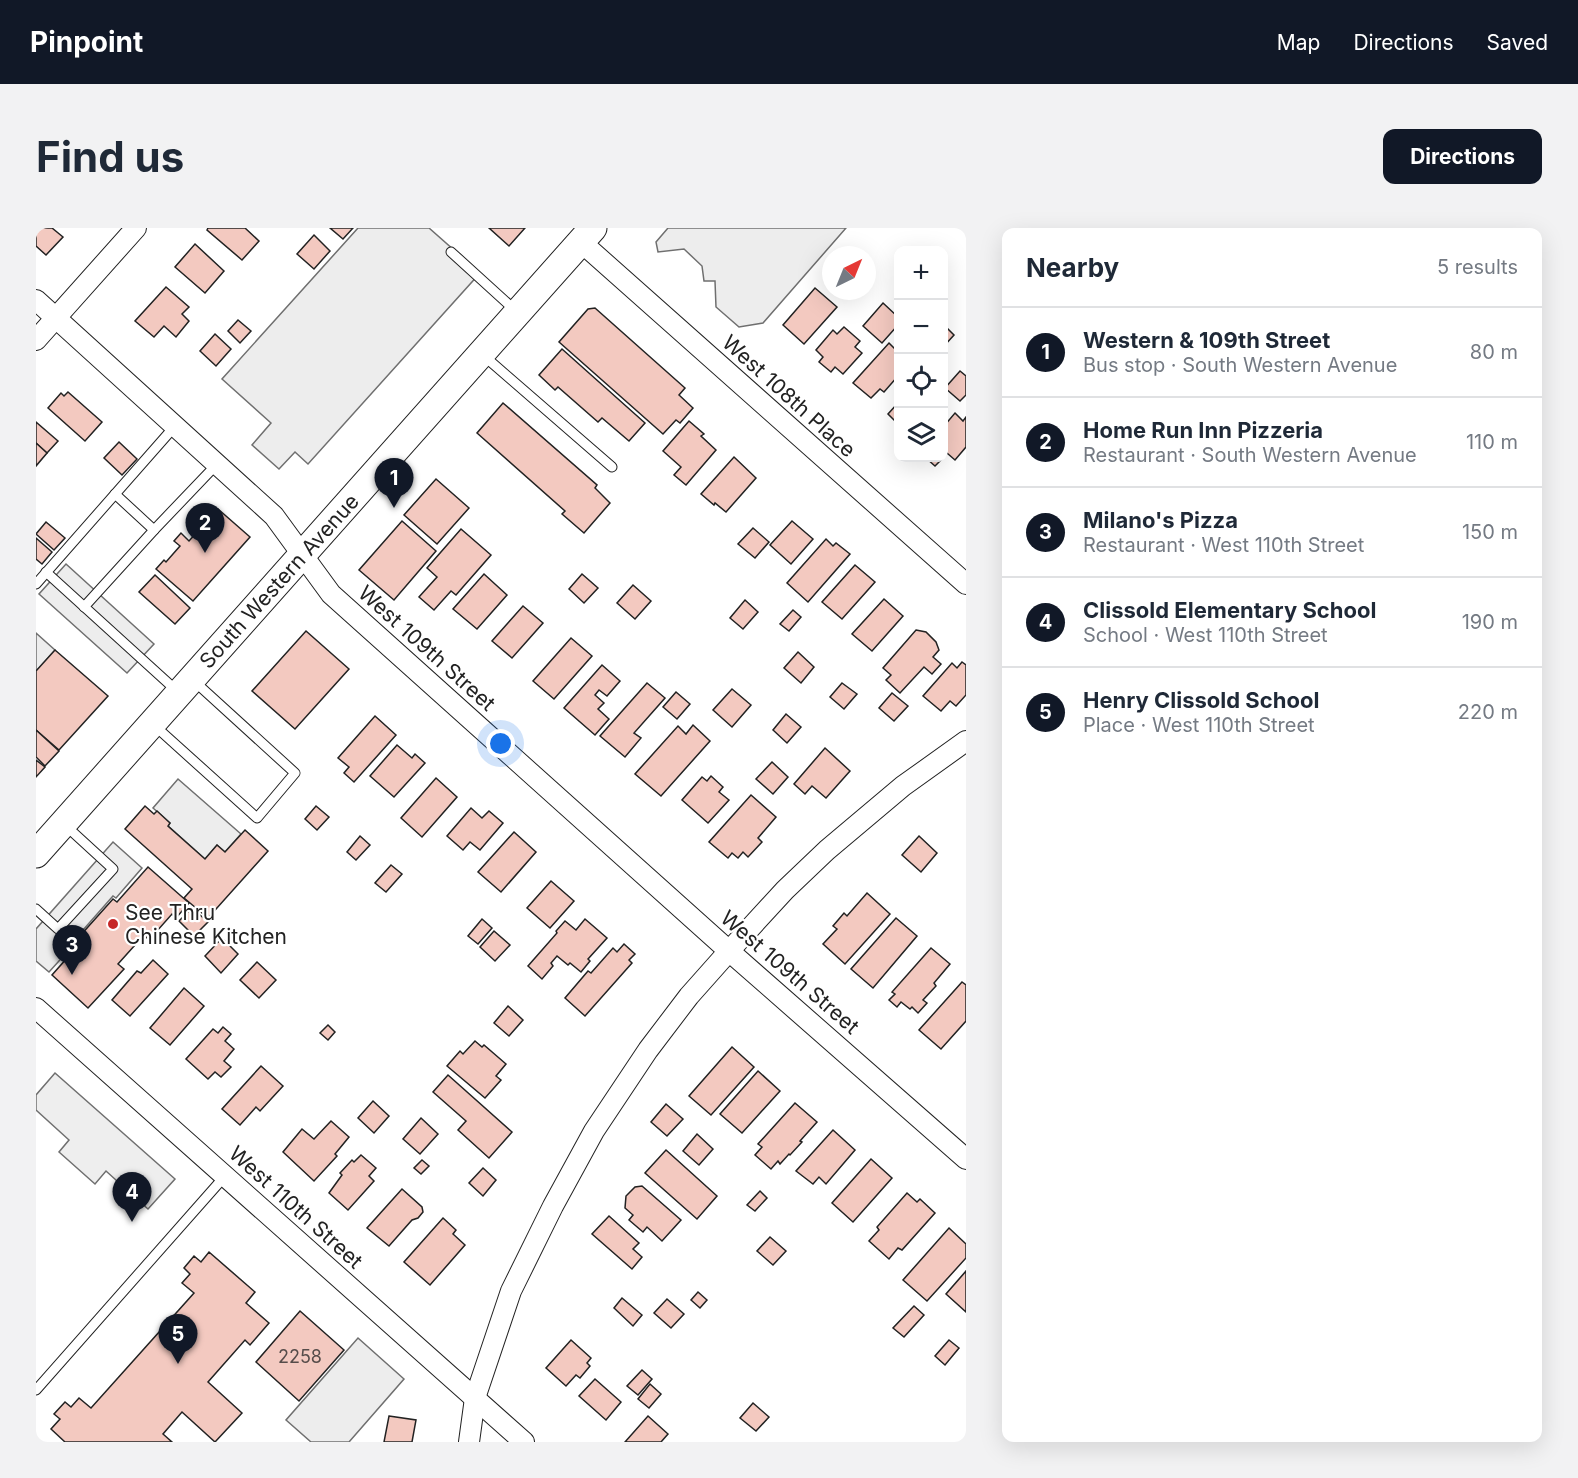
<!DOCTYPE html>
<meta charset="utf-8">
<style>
:root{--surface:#fff;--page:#f2f2f3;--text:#1f2937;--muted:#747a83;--line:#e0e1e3;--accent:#111827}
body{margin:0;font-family:Inter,sans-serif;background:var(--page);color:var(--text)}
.controls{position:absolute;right:18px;top:18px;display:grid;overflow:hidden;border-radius:12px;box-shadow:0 6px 24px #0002}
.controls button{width:54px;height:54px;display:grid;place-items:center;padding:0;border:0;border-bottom:2px solid var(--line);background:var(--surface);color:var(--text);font:30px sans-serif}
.compass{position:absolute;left:786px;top:18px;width:54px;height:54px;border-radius:50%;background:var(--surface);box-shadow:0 6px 24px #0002;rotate:43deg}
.you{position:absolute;left:465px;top:516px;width:21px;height:21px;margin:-15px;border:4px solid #fff;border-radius:50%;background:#1a73e8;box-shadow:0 0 0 9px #1a73e833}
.badge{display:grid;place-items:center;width:39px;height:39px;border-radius:50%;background:var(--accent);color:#fff;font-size:20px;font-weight:700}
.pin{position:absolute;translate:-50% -50px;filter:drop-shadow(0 2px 3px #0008)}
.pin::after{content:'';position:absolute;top:32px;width:21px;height:18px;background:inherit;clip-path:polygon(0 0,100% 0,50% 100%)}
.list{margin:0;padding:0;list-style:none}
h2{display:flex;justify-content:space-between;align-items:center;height:78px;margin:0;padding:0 24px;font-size:26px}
h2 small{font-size:20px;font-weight:400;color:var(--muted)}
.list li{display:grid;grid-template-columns:39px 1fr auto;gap:18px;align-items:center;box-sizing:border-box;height:90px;padding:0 24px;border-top:2px solid var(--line)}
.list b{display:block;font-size:22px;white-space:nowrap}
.list p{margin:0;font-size:20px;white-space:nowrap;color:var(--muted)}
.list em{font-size:20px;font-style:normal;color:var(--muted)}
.icon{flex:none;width:33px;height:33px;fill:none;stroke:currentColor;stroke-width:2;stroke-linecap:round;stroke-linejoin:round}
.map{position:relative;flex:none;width:930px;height:1214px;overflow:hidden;border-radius:12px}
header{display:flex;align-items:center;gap:36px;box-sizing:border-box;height:84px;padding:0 30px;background:var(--accent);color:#fff}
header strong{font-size:28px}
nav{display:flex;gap:33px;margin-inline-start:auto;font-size:21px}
.intro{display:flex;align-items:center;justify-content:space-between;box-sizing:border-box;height:144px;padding:0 36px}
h1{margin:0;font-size:42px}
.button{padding:15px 27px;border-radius:12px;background:var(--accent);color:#fff;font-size:21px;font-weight:700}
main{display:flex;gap:36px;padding:0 36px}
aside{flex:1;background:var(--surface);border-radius:12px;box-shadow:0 6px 24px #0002}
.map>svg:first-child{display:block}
</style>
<header>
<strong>Pinpoint</strong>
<nav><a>Map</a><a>Directions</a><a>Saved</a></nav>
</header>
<div class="intro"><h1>Find us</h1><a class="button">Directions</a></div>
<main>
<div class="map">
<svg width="930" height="1214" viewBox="0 0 930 1214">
<rect width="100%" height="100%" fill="#fff"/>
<path fill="#eee" stroke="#6f6f6f" stroke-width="1.5" d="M19,845L139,951L112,981L70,943L59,956L23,924L33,912L0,882V867Z"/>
<g fill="#ededed" stroke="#6f6f6f" stroke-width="1.5">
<path d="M322,0H393L444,45L272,236L259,224L243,241L216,217L235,195L186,151Z"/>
<path d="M632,0H810L727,95L703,99L680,79L679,53H668L666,38L648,21L622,24L620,14Z"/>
<path d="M30,336L118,416L91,445L3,366Z"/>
<path d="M0,405L19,422L0,443Z"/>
<path d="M142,551L205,606L189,624L181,617L169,631L132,598L134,595L117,580Z"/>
<path d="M77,614L106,640L80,670L77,668L40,710L42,712L13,744L0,733V701Z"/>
<path d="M322,1110L368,1151L313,1214H275L250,1192Z"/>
</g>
<g fill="#f3c9c0" stroke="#222" stroke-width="1.5">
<path d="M0,0H16L27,9L10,27L0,18Z"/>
<path d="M172,0H209L223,13L206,32L171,2Z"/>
<path d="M294,0H317L307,11Z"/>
<path d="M453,0H489L473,18Z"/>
<path d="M278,7L294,23L278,41L261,26Z"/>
<path d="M159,16L188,43L169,65L139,39Z"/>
<path d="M130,59L153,79L146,86L153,93L140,109L128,98L118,109L99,93Z"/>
<path d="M779,60L801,79L768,116L747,97Z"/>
<path d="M847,75L862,89V97L846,115L827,98Z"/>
<path d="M559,80L649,160L643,167L657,180L644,195L640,192L627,206L523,114L552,81Z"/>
<path d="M202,92L215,103L204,115L192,103Z"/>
<path d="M908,97L918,107L908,118Z"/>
<path d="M808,99L824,113L819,119L826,125L807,146L799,139L795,144L783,134L787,129L780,122L797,102L801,106Z"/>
<path d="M179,106L195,121L180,138L164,123Z"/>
<path d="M853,115L862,124V148L848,164L844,161L835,170L817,155Z"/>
<path d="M526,121L609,195L593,213L566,190L562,194L522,159L519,162L503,147Z"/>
<path d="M924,143L930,148V167L924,173L909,160Z"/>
<path d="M32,164L66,194L49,213L12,180L25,165L28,168Z"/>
<path d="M467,175L561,257L559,260L574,275L548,305L526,286L529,283L441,205Z"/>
<path d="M862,175V196L852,186Z"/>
<path d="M919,185L927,193L930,189V219L919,232L911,225L908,229V198Z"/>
<path d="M653,193L668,206L665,208L680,222L650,257L638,247L645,239L627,223Z"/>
<path d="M0,194L22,213L11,225L0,215Z"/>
<path d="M83,214L101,231L86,247L68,230Z"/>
<path d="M0,215L11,225L0,238Z"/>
<path d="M698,229L720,250L690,284L679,275L678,277L665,266Z"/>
<path d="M890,230H907L899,238Z"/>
<path d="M400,251L433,280L401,316L368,287Z"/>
<path d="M182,281L214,309L157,373L120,341L128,332L130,334L144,318L138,313L145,305L153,313Z"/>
<path d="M366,293L400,323L358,372L323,342Z"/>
<path d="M756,293L777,311L755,336L734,317Z"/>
<path d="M10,294L29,310L18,322L0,306Z"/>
<path d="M717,300L733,314L719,330L702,316Z"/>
<path d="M425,301L455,327L420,367L415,363L398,382L383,369L401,349L391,340Z"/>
<path d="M0,310L16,324L6,336L0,331Z"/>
<path d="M790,311L797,318L800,315L814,326L772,374L751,355Z"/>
<path d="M819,337L839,354L806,391L786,374Z"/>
<path d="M448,346L471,367L441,401L417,381Z"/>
<path d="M546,346L562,360L548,375L533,361Z"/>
<path d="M119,347L154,380L139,396L103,364Z"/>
<path d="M597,357L615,373L599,391L581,375Z"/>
<path d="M848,371L867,388L836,423L816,406Z"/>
<path d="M709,372L722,384L707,401L694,390Z"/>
<path d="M487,378L507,395L476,430L456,413Z"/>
<path d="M757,382L765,389L753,403L744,396Z"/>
<path d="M880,402L890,404L900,414L903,422L897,429L905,436L896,446L888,439L864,465L850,452L855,447L847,440Z"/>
<path d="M270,403L313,441L259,501L216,463Z"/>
<path d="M535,410L556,428L518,471L497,453Z"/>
<path d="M19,422L72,468L23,522L0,502V443Z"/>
<path d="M762,424L778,439L765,455L748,440Z"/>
<path d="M926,434L930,437V467L920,478L914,473L905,483L887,468L916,435L921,440Z"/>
<path d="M566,437L584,453L571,468L563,462L559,467L568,475L562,481L573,491L559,507L528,480Z"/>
<path d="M611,455L629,470L598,505L605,510L589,529L564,508Z"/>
<path d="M806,455L821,466L808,481L794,469Z"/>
<path d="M696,461L715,477L696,499L677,482Z"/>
<path d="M640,464L654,476L641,491L627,479Z"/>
<path d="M856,465L872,478L858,493L843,480Z"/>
<path d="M750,486L765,499L751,515L737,502Z"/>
<path d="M339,488L360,507L318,554L308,545L313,539L302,530Z"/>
<path d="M657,497L674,513L625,568L599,546L642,498L650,506Z"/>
<path d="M0,502L23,523L9,538L0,529Z"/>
<path d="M361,517L376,530L379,526L389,535L358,569L334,548Z"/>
<path d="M789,520L814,543L790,570L776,558L769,566L758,556Z"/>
<path d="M0,532L9,539L0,549Z"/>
<path d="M736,534L752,549L737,566L720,551Z"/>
<path d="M675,548L687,559L683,564L693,572L672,595L646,572L666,549L671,553Z"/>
<path d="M400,550L421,569L386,609L365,590Z"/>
<path d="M715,567L740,589L722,610L726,614L712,629L707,624L702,630L696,625L692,630L673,614Z"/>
<path d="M109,578L118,586L121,583L134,595L132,598L169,631L181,617L189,624L209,602L232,623L172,690L148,670L156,661L89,601Z"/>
<path d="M280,578L293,589L281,602L269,591Z"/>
<path d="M435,580L446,590L453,583L467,595L444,622L434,614L427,622L411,608Z"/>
<path d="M478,604L500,624L465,664L442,644Z"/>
<path d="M324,608L334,617L320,632L311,624Z"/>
<path d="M883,608L901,625L885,644L866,627Z"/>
<path d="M355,637L366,646L350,664L339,655Z"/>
<path d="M112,639L153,675L140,690L136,686L113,712L108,707L82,736L88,741L52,780L16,747L47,712L43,709L77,671L81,674Z"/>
<path d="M515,653L538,673L514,700L491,680Z"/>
<path d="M831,665L854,686L809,736L787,716L801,701L797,698L808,685L811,688Z"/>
<path d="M156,680L172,694L158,708L143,693Z"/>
<path d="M860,690L881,708L837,760L815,741Z"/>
<path d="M446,691L456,700L442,716L432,708Z"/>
<path d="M549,691L571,710L552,731L554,733L545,744L534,735L532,737L521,728L515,735L517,738L506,751L492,738L521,705L520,703L529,693L540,702Z"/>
<path d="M458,703L474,717L459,733L444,719Z"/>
<path d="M186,710L202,726L185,745L169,728Z"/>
<path d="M588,716L599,726L593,732L596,735L549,788L529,770L552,743L555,745L577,720L581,724Z"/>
<path d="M895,720L914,736L898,755L900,758L887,772L891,775L882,785L876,779L874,781L865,774L861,779L853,772L859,766L856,764Z"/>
<path d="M117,732L132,746L94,788L76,772L101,743L105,745Z"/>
<path d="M221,734L240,752L223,770L204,752Z"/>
<path d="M926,754L930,757V793L905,821L883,802Z"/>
<path d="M148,760L168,778L134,817L114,800Z"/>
<path d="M472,778L487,792L473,808L458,795Z"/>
<path d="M292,797L299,804L292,812L284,805Z"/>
<path d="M187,799L195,806L189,813L198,821L188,833L195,839L185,849L179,844L172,851L150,831L177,801L182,805Z"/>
<path d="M439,813L446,819L448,817L470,836L460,848L465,852L449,870L411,838L424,823L427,826Z"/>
<path d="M696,819L718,839L675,887L653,868Z"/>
<path d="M225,838L247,858L224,883L220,879L204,897L186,881Z"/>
<path d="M722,843L744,863L706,905L684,886Z"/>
<path d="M412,847L476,904L453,930L422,902L430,893L397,864Z"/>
<path d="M337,873L353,888L338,905L322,890Z"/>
<path d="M759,875L781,894L764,913L766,914L754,927L753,926L744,936L742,933L735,941L719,927L726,919L722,916Z"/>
<path d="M630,876L647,891L631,908L615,894Z"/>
<path d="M385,890L402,906L384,926L367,911Z"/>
<path d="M295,893L313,909L299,926L301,928L278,953L247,924L266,901L278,911Z"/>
<path d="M797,902L819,922L790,956L783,949L777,956L760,943Z"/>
<path d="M661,906L677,921L663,937L647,923Z"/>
<path d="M630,922L681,968L661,991L609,945Z"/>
<path d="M325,927L340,940L333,948L338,953L312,982L293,965L306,947L304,945L316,932L318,934Z"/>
<path d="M835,931L856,950L817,994L796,975Z"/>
<path d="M386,932L393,938L385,946L378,940Z"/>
<path d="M447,940L460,952L447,968L433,955Z"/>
<path d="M606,958L645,992L626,1013L611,999L607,1004L593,992L597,987L589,980L590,968L599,959Z"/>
<path d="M366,961L386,979L387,984L382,990L376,992L353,1018L331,1000Z"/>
<path d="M724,963L731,970L719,983L711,977Z"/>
<path d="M871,965L881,974L884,971L899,985L866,1022L862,1020L853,1031L833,1013L843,1002L841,999Z"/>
<path d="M573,988L603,1015L597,1021L606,1029L596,1041L556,1006Z"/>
<path d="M407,990L420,1002L417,1006L429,1017L394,1057L368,1034Z"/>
<path d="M913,1000L930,1016V1030L891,1073L867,1052Z"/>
<path d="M734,1009L750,1023L737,1037L721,1023Z"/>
<path d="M173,1024L219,1064L210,1075L233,1095L214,1117L209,1112L172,1154L206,1185L179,1214L146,1184L127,1206L136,1214H29L15,1201L24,1191L18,1186L29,1174L35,1179L43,1170L55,1180L158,1065L146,1055L154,1046L148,1040L158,1028L165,1034Z"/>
<path d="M930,1043V1084L910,1066Z"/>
<path d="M662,1064L671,1072L664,1080L655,1072Z"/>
<path d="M586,1070L606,1087L597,1098L578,1080Z"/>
<path d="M631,1071L648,1086L635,1100L618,1085Z"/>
<path d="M878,1078L888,1087L868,1109L857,1100Z"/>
<path d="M264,1083L308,1122L263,1173L220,1134Z"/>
<path d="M535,1112L555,1130L551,1135L554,1138L544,1150L540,1147L530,1158L510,1140Z"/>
<path d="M913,1112L923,1120L909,1137L899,1128Z"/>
<path d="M606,1142L616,1151L602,1167L591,1158Z"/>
<path d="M559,1151L585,1174L570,1192L543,1168Z"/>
<path d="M614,1156L625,1166L613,1180L602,1171Z"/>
<path d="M717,1175L733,1189L720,1203L704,1190Z"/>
<path d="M353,1188L380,1192L376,1214H348Z"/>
<path d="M612,1188L632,1206L625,1214H589Z"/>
</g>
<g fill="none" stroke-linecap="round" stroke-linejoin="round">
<defs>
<g id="lane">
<path d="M415,24L480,83"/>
<path d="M447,127L576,239"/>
<path d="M79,266L118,302L181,236"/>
<path d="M10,344L142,464"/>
<path d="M0,356L139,198"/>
<path d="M48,379L118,302"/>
<path d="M119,498L221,590L259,545L158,453"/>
<path d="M0,681L22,701L77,641L29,597"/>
<path d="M0,1162L189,948"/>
</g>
<g id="street">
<path d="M545,14L930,356"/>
<path d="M0,72L238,288L295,366L693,723L930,931"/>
<path d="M0,112L100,0"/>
<path d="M0,780L488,1214"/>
<path d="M433,1214L439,1170L475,1063L517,978L558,903L612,822L653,768L693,723L749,662L791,622L867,558L930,513"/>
</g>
<path id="secondary" d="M0,626L557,0"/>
</defs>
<use href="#lane" stroke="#222" stroke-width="11"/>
<use href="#street" stroke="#222" stroke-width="22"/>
<use href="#secondary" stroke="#222" stroke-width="29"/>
<use href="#lane" stroke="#fff" stroke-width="9"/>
<use href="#street" stroke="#fff" stroke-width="20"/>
<use href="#secondary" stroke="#fff" stroke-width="27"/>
</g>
<circle fill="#c62828" stroke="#fff" stroke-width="2" cx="77" cy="696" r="6"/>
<g text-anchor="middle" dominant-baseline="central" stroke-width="4.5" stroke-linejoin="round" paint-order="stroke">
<g font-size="18" fill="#564c4a">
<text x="264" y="1128">2258</text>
</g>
<g font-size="21" fill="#222" stroke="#fff">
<text transform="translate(753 168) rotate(42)">West 108th Place</text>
<text transform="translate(243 353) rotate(-48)">South Western Avenue</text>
<text transform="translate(391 420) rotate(42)">West 109th Street</text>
<text transform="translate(754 744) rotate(41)">West 109th Street</text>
<text transform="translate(260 979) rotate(42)">West 110th Street</text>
</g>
<g font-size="21" fill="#222" stroke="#fff" text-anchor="start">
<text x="89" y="684">See Thru<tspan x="89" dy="24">Chinese Kitchen</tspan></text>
</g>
</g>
</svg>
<div class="controls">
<button>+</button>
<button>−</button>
<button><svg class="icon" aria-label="locate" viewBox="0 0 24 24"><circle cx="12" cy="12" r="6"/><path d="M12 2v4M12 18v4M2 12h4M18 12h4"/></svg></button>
<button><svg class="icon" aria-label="layers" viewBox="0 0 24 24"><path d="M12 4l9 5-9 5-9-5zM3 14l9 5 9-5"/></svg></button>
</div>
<svg class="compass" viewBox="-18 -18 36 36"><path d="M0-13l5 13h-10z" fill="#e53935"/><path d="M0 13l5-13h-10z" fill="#747a83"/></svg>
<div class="you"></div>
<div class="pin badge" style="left:358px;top:280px">1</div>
<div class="pin badge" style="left:169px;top:325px">2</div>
<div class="pin badge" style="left:36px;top:747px">3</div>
<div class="pin badge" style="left:96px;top:994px">4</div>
<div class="pin badge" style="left:142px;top:1136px">5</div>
</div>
<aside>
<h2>Nearby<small>5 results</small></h2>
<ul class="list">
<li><span class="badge">1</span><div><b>Western &amp; 109th Street</b><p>Bus stop · South Western Avenue</p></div><em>80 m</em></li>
<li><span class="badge">2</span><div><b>Home Run Inn Pizzeria</b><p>Restaurant · South Western Avenue</p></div><em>110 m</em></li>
<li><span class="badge">3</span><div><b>Milano's Pizza</b><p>Restaurant · West 110th Street</p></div><em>150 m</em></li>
<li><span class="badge">4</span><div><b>Clissold Elementary School</b><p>School · West 110th Street</p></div><em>190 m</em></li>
<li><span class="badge">5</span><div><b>Henry Clissold School</b><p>Place · West 110th Street</p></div><em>220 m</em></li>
</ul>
</aside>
</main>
